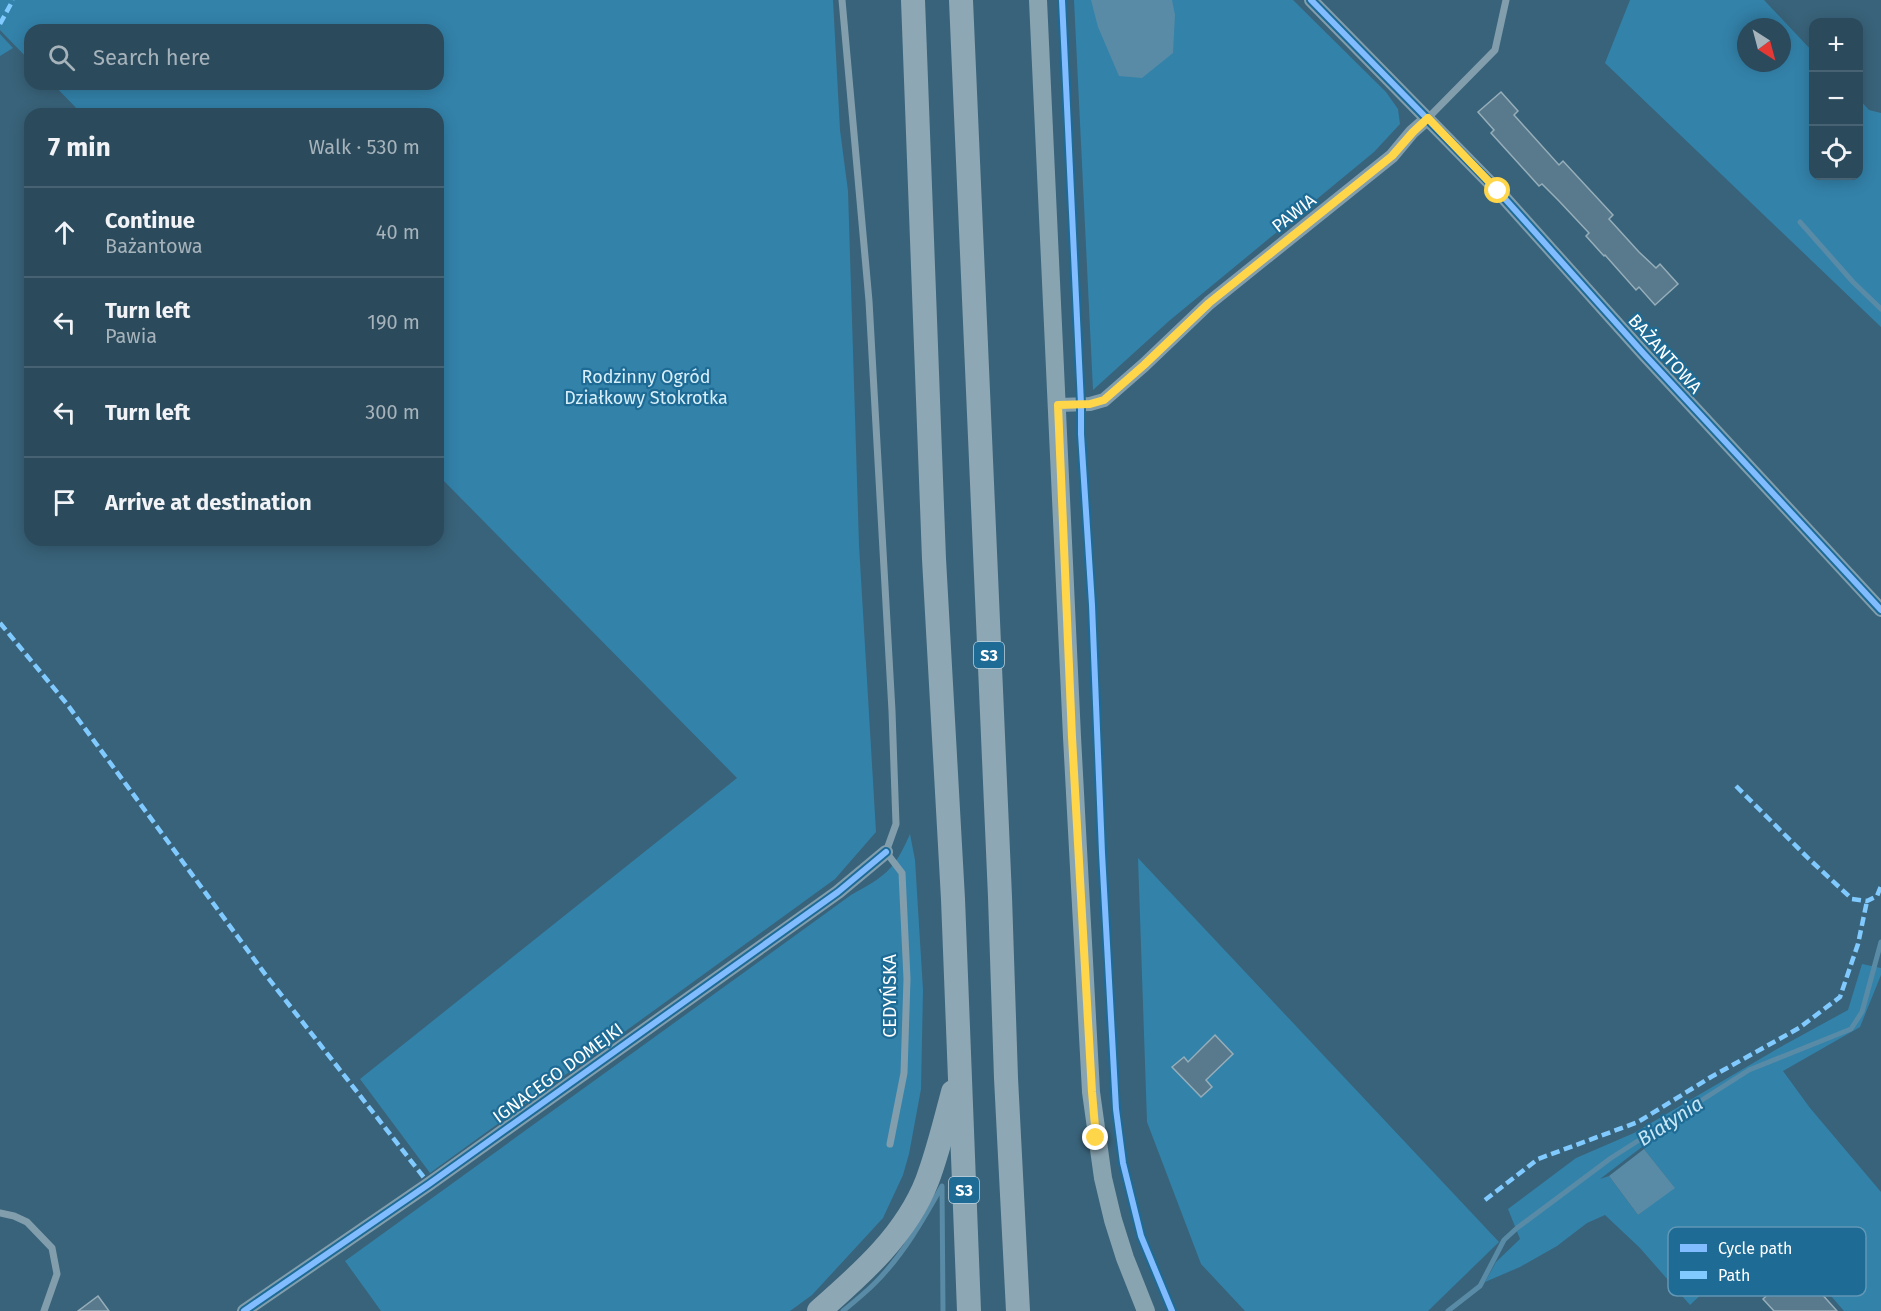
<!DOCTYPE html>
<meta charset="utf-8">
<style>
:root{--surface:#2b4a5c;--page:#335162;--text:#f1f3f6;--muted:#a6b3bb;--line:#476272}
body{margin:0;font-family:"Fira Sans",sans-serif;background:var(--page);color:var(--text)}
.controls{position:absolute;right:18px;top:18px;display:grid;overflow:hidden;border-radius:12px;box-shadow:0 3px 15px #0003}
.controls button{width:54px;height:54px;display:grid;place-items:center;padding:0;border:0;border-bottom:2px solid var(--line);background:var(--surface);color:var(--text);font:30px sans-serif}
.compass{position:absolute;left:1737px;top:18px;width:54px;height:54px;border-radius:50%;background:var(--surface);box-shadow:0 3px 15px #0003;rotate:144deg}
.stop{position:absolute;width:18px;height:18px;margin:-14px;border:4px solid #ffd54a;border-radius:50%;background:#fff}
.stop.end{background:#ffd54a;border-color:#fff;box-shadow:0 2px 6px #0008}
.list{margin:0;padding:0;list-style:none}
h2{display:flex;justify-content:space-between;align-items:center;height:78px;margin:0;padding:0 24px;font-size:26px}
h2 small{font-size:20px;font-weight:400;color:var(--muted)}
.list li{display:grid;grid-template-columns:39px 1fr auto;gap:18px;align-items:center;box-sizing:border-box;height:90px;padding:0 24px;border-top:2px solid var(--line)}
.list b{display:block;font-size:22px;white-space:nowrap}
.list p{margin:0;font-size:20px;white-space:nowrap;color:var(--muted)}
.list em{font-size:20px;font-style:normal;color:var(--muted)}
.icon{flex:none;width:33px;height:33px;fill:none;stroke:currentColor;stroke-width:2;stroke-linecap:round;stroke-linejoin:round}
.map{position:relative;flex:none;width:1881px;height:1311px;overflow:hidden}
.search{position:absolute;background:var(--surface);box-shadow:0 3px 15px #0003;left:24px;top:24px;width:420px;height:66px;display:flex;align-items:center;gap:15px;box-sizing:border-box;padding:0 21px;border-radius:18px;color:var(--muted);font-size:22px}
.panel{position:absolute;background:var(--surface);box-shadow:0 3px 15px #0003;left:24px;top:108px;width:420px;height:438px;border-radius:18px}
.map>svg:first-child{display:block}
</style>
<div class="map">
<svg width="1881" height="1311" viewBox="0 0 1881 1311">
<rect width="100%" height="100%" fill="#39637a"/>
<g fill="#3382aa" fill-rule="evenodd">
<path d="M0,0H833L840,130L848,191L859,545L876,832L835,879L430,1173L360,1079L737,778L438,475V114H82L53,84H438V30H30V61L0,30Z"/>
<path d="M1074,0H1293L1386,92L1398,109L1400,124L1374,152L1169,321L1093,390Z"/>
<path d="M1630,0H1764L1813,52L1814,176H1858L1859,99L1869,110L1881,113V327L1605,63ZM1746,27H1782V63H1746Z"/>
<path d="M0,34L13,48L0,56Z"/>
<path d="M910,834L915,860L923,990L921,1089L909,1154L903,1175L883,1218L812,1295L790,1311H381L345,1261L851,895C885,876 894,871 910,834Z"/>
<path d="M1138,858L1499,1242L1428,1311H1245L1201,1264L1147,1122Z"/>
<path d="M1862,964L1881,968V975L1860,1027L1783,1071L1810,1108L1881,1192V1311H1844L1794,1253L1762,1275L1741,1257L1690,1305L1640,1248L1605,1215L1587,1223L1557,1246L1520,1267L1485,1282L1496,1262L1520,1239L1508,1209L1576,1158L1634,1133L1784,1045L1848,1010ZM1655,1137L1644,1149L1674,1187L1638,1215L1609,1176L1600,1179Z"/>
</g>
<g fill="#598ba6">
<path d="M1091,0H1172L1175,15L1173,53L1142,78L1119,76L1098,27Z"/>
<path d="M1644,1149L1675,1188L1638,1215L1609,1176Z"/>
</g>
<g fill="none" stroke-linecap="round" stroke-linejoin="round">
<g stroke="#598ba6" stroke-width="5">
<path d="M1800,222L1853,282L1881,309"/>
<path d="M843,1311C854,1302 865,1293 875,1283C903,1255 923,1220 942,1186L943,1311"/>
<path d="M1448,1311L1480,1286L1504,1240L1517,1228L1611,1158L1749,1070L1851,1029L1862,1012L1881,942"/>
</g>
</g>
<g fill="#597a8c" stroke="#96aeba" stroke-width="1.5">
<path d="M1501,92L1518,111L1514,115L1559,165L1563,161L1613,215L1609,219L1639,252L1656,268L1660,264L1678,284L1655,305L1639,287L1636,290L1605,255L1604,256L1586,236L1589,233L1559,201L1542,184L1539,186L1491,133L1494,130L1478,112Z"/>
<path d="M1215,1035L1233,1054L1206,1080L1212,1087L1201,1097L1172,1067L1184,1057L1188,1062Z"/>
<path d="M1798,1267L1811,1282L1837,1311H1774L1763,1299Z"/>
<path d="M98,1296L109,1311H78Z"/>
</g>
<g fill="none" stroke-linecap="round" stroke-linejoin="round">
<g stroke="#829ead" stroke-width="7">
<path d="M842,0L869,301L892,711L896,824L886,852L902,873L907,979L904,1073L890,1144"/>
<path d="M1428,118L1495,50L1506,0"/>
<path d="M0,1213L14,1216L27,1222L52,1248L57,1274L44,1311"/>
</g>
<g stroke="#829ead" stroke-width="14">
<path d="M1311,0L1498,191L1644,354L1881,610"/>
<path d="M1058,405L1090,404L1104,400L1144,365L1209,303L1392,156L1412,132L1428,118"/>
<path d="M244,1311L429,1184L838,892L886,852"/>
</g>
<path stroke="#89a4b1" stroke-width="18" d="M1038,0L1072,737L1091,1092L1103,1178L1113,1220L1125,1258L1146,1311"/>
<g stroke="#8ea7b4" stroke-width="24">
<path d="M913,0L934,559L953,899L969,1311"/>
<path d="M961,0L1000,897L1006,1078L1018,1311"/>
<path d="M819,1311C861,1274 906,1235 927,1181C938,1152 945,1122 953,1092"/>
</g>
<g stroke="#80caff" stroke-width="4.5" stroke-dasharray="9 4.5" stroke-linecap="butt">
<path d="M0,24L13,0"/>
<path d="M0,623L67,704L265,974L429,1184"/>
<path d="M1736,786L1809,859L1852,899L1867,901L1877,896L1881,886"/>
<path d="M1485,1200L1538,1159L1638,1122L1711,1077L1799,1028L1840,997L1858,944L1867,901"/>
</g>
<defs>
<g id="cycleway">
<path d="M1062,0L1081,404V434L1092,605L1102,853L1116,1109L1123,1163L1141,1236L1172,1311"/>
<path d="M1311,0L1498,191L1644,354L1881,610"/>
<path d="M244,1311L429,1184L838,892L886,852"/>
</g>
</defs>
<use href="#cycleway" stroke="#1e6b95" stroke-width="10"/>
<use href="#cycleway" stroke="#80bcff" stroke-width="6"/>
</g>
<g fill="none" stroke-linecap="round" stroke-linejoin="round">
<path stroke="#ffd54a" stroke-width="8" d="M1096,1138L1092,1092L1072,737L1058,405L1090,404L1104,400L1144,365L1209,303L1392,156L1413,132L1428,118L1498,191"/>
</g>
<g text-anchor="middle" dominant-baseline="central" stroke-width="4.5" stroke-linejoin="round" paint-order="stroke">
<g fill="#1e6b95" stroke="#bcd3df" stroke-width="1.5">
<rect x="974" y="642" width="30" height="26" rx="4.5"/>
<rect x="949" y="1177" width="30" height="26" rx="4.5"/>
</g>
<g font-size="16" font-weight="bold" fill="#fff">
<text x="989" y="655">S3</text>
<text x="964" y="1190">S3</text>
</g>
<g font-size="18" fill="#fff" stroke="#1e6b95">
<text transform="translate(1294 213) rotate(-38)">PAWIA</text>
<text transform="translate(1665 354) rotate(48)">BAŻANTOWA</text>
<text transform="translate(890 996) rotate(-90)">CEDYŃSKA</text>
<text transform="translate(558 1073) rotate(-36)">IGNACEGO DOMEJKI</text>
</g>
<g font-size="18" fill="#d7effa" stroke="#1e6b95">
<text x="646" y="377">Rodzinny Ogród<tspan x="646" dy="21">Działkowy Stokrotka</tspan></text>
</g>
<g font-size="20" font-style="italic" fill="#c7e7f6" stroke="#1e6b95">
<text transform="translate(1670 1121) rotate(-33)">Białynia</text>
</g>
</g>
<rect x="1668" y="1227" width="198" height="69" rx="9" fill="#1e6b95" stroke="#6297b5" stroke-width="1.5"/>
<rect x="1680" y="1244" width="27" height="8" fill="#80bcff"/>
<rect x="1680" y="1271" width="27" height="8" fill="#80caff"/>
<g font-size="16" fill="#fff">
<text x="1718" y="1254">Cycle path</text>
<text x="1718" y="1281">Path</text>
</g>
</svg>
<div class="controls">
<button>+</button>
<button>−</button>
<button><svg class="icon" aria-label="locate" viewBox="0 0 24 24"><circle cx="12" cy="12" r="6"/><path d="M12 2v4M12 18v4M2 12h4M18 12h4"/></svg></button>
</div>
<svg class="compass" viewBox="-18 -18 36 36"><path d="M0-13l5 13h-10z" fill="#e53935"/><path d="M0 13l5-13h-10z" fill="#a6b3bb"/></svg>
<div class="stop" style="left:1498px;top:191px"></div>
<div class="stop end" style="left:1096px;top:1138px"></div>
<div class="search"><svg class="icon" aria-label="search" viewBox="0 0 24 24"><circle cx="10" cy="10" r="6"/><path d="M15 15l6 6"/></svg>Search here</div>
<section class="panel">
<h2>7 min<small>Walk · 530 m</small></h2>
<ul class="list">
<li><svg class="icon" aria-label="ahead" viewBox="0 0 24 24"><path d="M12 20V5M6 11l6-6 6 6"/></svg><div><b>Continue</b><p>Bażantowa</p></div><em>40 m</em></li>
<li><svg class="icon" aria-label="left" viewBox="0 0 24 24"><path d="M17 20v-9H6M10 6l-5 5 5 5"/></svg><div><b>Turn left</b><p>Pawia</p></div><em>190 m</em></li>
<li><svg class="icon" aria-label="left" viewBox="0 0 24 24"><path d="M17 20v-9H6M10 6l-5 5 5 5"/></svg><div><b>Turn left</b></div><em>300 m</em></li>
<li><svg class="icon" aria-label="arrive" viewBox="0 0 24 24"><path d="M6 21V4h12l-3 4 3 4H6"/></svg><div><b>Arrive at destination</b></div></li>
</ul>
</section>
</div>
